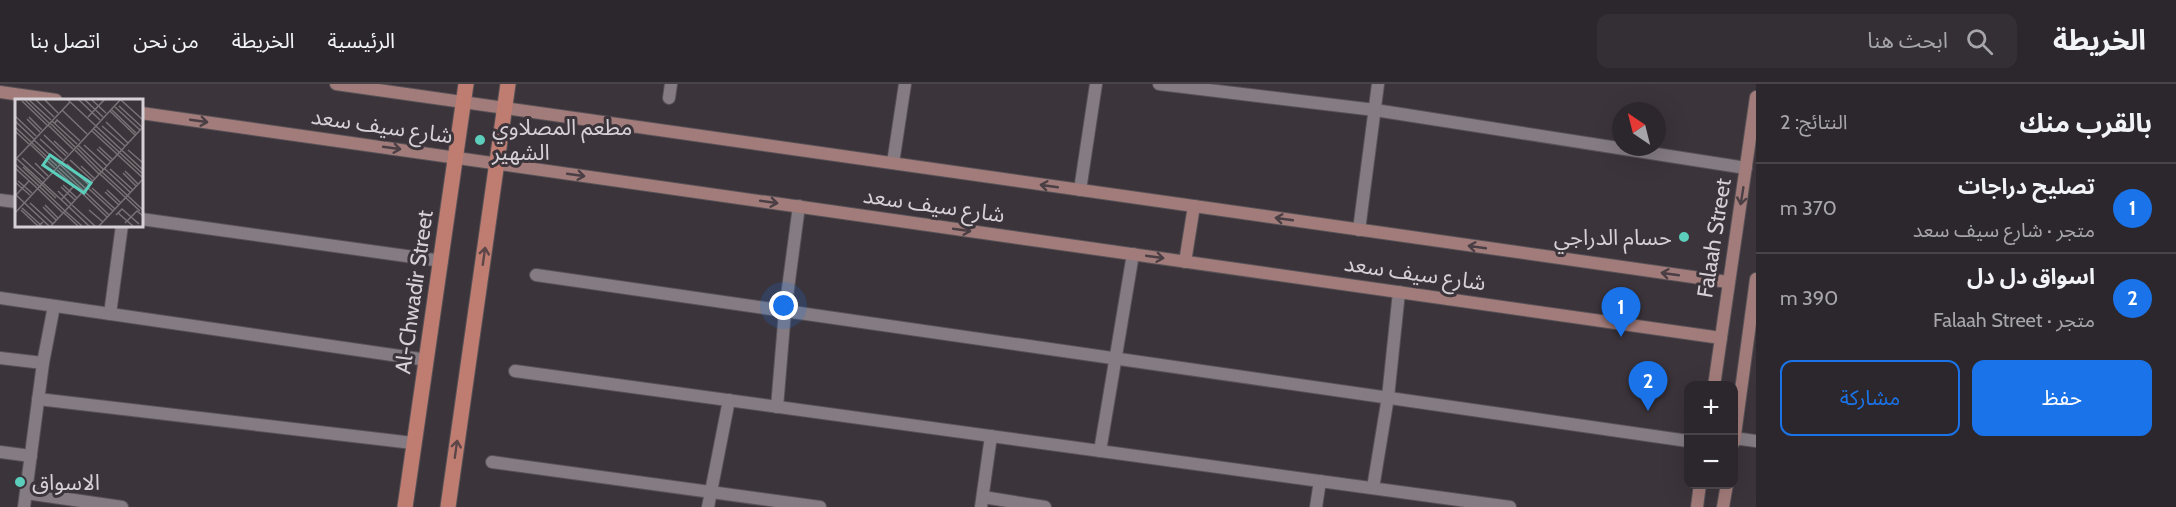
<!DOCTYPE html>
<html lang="ar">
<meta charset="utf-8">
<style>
:root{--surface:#2c272c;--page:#342f34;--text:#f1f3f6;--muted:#a6a5a9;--line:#484448;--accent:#1a73e8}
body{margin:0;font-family:Cabin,"Noto Sans Arabic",sans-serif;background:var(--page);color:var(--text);direction:rtl}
.controls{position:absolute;right:18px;bottom:18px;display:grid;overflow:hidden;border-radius:12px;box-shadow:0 6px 24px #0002}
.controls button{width:54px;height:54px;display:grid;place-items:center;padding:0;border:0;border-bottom:2px solid var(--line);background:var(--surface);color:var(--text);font:30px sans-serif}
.compass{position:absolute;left:1612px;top:18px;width:54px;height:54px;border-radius:50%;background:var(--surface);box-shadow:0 6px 24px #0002;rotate:325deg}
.you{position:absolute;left:784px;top:222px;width:21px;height:21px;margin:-15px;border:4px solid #fff;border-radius:50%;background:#1a73e8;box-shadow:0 0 0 9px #1a73e833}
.badge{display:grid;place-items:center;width:39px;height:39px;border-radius:50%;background:var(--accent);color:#fff;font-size:20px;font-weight:700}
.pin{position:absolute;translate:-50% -50px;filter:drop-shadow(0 2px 3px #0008)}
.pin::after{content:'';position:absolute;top:32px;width:21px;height:18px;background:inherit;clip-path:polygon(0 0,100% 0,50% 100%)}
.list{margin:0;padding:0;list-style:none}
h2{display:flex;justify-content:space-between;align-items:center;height:78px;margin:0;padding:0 24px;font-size:26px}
h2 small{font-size:20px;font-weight:400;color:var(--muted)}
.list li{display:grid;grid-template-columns:39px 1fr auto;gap:18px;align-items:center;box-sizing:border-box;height:90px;padding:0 24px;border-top:2px solid var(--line)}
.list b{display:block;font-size:22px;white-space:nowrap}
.list p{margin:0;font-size:20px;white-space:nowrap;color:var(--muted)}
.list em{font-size:20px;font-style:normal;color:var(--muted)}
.actions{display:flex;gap:12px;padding:18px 24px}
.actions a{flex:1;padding:14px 0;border:2px solid var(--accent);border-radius:12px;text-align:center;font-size:21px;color:var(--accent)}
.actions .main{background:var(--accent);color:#fff}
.icon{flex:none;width:33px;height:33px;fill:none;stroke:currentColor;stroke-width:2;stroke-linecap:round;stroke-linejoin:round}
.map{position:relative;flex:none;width:1756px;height:423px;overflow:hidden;direction:ltr}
header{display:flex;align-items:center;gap:36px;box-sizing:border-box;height:84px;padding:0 30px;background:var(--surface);border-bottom:2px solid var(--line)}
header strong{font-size:28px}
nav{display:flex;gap:33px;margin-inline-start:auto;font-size:21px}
.search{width:420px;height:54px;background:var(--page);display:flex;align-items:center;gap:15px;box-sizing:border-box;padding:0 21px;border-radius:12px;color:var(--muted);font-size:22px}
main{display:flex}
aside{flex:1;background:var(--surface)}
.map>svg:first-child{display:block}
</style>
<header>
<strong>الخريطة</strong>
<div class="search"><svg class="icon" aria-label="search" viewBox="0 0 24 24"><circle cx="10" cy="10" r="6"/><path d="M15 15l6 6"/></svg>ابحث هنا</div>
<nav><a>الرئيسية</a><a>الخريطة</a><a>من نحن</a><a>اتصل بنا</a></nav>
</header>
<main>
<aside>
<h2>بالقرب منك<small>النتائج: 2</small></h2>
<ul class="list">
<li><span class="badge">1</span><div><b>تصليح دراجات</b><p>متجر · شارع سيف سعد</p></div><em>370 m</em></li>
<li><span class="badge">2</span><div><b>اسواق دل دل</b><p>متجر · Falaah Street</p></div><em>390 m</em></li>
</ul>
<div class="actions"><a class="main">حفظ</a><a>مشاركة</a></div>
</aside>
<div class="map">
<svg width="1756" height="423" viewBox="0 0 1756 423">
<rect width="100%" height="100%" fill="#3b343a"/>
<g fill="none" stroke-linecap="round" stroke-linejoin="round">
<defs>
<g id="street">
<path d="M1159,0L1375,26L1746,84"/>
<path d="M669,14L671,0"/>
<path d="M893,79L905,0"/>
<path d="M1080,106L1096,0"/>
<path d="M0,116L16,118"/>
<path d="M141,135L442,177"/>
<path d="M1359,146L1378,0"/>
<path d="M536,191L1688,357"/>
<path d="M0,214L427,276"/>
<path d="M110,230L122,141"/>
<path d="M0,274L43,279"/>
<path d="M515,287L1510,423"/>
<path d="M38,315L413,359"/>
<path d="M777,323L785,227L799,122"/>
<path d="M1734,354L1756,357"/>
<path d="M1100,367L1133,170"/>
<path d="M0,368L31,372"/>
<path d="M492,378L820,423"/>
<path d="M1373,404L1388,313L1399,208"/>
<path d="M26,409L122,423"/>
<path d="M983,413L1045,423"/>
<path d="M24,423L43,279L54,222"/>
<path d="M708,423L729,316"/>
<path d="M981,423L991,352"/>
<path d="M1316,423L1320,397"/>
</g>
<g id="secondary">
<path d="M336,0L1728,198"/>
<path d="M0,8L56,16"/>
<path d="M141,29L1721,254"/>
<path d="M1185,178L1194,122"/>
<path d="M1714,302L1756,13"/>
<path d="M1734,358L1756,195"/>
<path d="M1697,423L1700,400"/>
<path d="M1723,423L1727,400"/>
</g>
<g id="primary">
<path d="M405,423L466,0"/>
<path d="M448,423L508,0"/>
</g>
</defs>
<use href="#street" stroke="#585257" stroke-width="14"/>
<use href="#secondary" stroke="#585257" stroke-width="14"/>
<use href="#primary" stroke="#585257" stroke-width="17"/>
<use href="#street" stroke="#847b83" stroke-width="12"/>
<use href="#secondary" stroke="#a27c7a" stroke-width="12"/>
<use href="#primary" stroke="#bf7d72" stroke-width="15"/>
</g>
<defs><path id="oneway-shaft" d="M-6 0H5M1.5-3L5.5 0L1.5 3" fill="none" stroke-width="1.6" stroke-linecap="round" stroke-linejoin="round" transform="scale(1.5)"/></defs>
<g stroke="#4a3f44">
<use href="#oneway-shaft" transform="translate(199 37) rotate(8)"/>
<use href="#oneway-shaft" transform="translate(392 64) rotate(8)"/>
<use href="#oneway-shaft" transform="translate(576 91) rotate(8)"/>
<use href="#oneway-shaft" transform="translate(1049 102) rotate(-172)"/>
<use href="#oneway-shaft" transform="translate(1742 112) rotate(99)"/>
<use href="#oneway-shaft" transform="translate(769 118) rotate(8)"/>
<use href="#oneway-shaft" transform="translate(1284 135) rotate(-172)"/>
<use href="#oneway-shaft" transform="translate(962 146) rotate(8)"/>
<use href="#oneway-shaft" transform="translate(1477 163) rotate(-172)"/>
<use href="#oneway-shaft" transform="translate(1155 173) rotate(8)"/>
<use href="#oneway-shaft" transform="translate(1670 190) rotate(-172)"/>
</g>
<g stroke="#5c4648">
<use href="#oneway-shaft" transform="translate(484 172) rotate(-82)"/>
<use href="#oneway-shaft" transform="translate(456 365) rotate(-82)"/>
</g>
<g fill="#5bcebc" stroke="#3b343a" stroke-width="2">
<circle cx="480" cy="56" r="6"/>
<circle cx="1684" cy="153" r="6"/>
<circle cx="20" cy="398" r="6"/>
</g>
<g text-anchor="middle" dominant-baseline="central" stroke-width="6" stroke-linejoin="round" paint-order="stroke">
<g font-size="22" fill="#d6d1d6" stroke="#3b343a">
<text transform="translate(382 42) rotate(8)">شارع سيف سعد</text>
<text transform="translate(934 121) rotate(8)">شارع سيف سعد</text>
<text transform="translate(1714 154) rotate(-81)">Falaah Street</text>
<text transform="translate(1415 189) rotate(8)">شارع سيف سعد</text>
<text transform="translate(414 208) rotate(-82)">Al-Chwadir Street</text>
</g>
<g font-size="22" fill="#d6d1d6" stroke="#3b343a" text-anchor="start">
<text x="492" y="43">مطعم المصلاوي<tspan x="492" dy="25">الشهير</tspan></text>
<text x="1672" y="153" text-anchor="end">حسام الدراجي</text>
<text x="32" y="398">الاسواق</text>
</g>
</g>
<g transform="translate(15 15)">
<rect width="128" height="128" fill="#3b343a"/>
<path fill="none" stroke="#797378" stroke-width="1.5" d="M9,0L34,24M13,0L36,21M20,0L39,18M52,0L128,71M63,0L85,21M69,0L88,18M76,0L91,14M30,1L43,14M106,1L128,21M7,2L32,26M104,7L127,28M100,8L125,31M47,11L72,35M97,11L121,34M95,12L120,36M0,17L21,37M14,18L27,31M73,18L90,0M12,20L25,33M0,22L19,40M37,22L62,45M91,23L113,44M35,24L60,48M40,24L42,21L65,42M33,26L58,50M87,27L110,47M0,28L16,43M79,30L104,53M0,32L14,45M77,32L102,55M29,36L51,57M25,40L48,61M19,41L70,89M39,42L53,55M17,44L42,67M15,45L40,69M63,46L88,70M69,46L92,67M84,48L98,61M62,49L86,73M82,50L96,63M60,51L84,75M113,51L128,64M105,54L128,75M103,56L128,79M7,59L30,80M2,60L53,107M0,61L55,3M55,61L78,82M20,64L33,77M0,65L24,87M52,65L74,86M66,67L80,80M8,68L41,99M0,69L22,89M44,69L69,92M90,70L115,93M95,70L118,91M42,71L67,94M110,72L123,85M87,73L112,96M108,74L121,87M85,75L110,98M3,82L17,94M1,84L15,96M48,86L62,99M25,88L50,112M46,88L60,101M73,89L98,112M77,89L100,110M23,90L48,114M92,91L106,104M43,92L56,105M69,92L94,116M90,93L104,106M67,94L92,118M0,95L34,127M1,96L14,82M113,97L128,111M111,99L125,112M46,101L59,87M15,104L38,125M30,106L43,119M57,106L80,127M28,108L41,121M54,108L74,127M7,109L27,127M6,111L23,127L28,123M74,111L88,123M50,112L67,127M0,114L106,0M49,114L63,127M103,114L118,127M101,116L107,110L124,125M110,124L122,112L128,117M36,127L128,28M84,127L128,80"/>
<path fill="#5bcebc" fill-opacity="0.15" stroke="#5bcebc" stroke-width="3" d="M35,56L76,84L69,94L28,66Z"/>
<rect width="128" height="128" fill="none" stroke="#d6d1d6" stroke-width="3"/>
</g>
</svg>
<div class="controls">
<button>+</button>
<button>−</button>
</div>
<svg class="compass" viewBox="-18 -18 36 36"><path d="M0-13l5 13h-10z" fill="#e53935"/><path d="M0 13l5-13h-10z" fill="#a6a5a9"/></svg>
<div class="you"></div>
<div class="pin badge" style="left:1621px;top:253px">1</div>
<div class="pin badge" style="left:1648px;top:327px">2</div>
</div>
</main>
